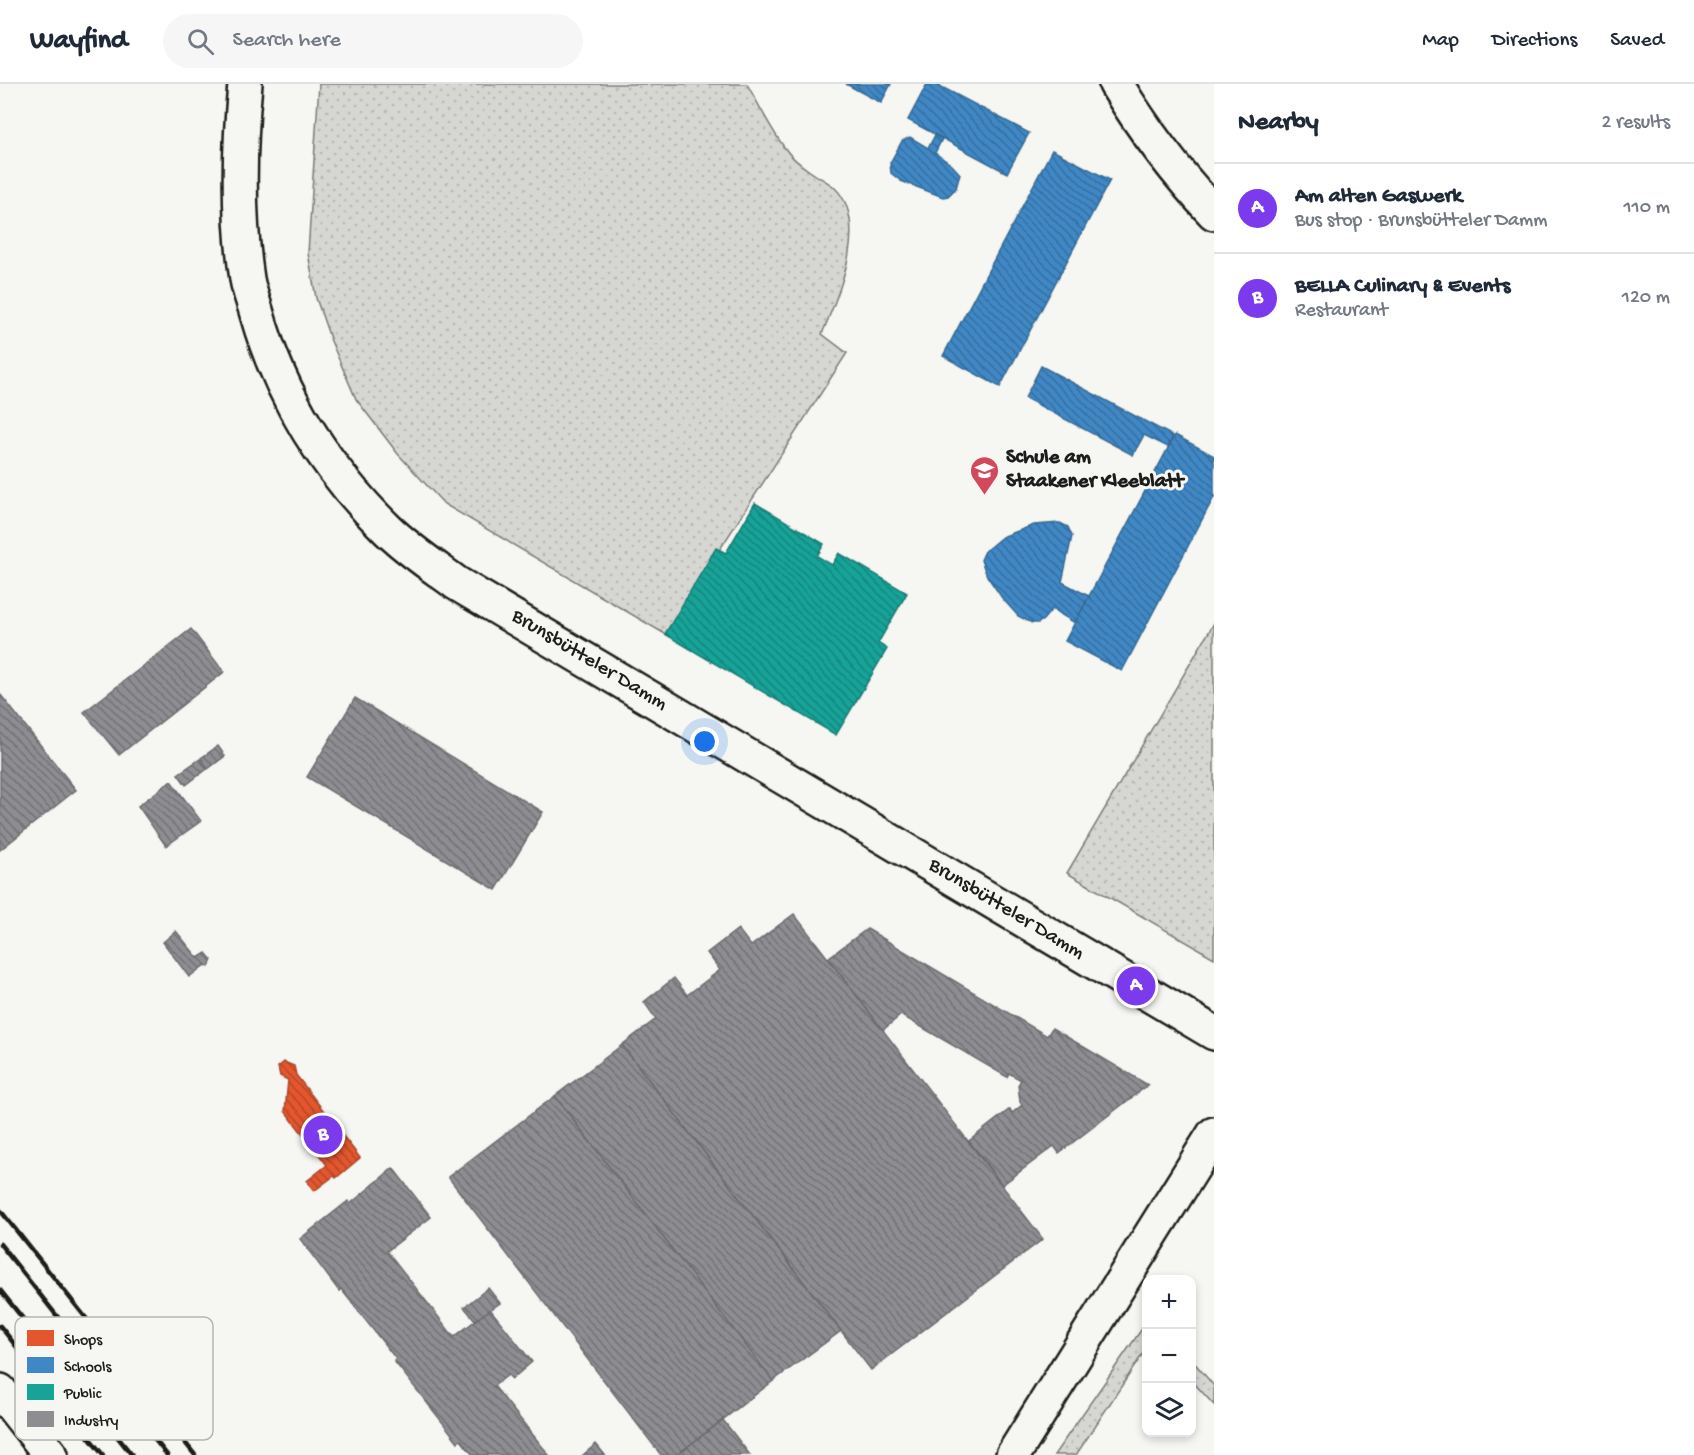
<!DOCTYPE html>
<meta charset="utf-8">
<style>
:root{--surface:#fff;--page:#f6f6f7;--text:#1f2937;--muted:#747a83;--line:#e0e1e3;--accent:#7c3aed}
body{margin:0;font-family:"Gochi Hand",sans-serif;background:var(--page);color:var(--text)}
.controls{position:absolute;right:18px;bottom:18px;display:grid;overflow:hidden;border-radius:12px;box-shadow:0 3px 9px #0003}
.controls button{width:54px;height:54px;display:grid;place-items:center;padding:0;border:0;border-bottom:2px solid var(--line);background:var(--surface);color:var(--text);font:30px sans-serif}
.you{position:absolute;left:705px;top:658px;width:21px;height:21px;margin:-15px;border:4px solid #fff;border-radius:50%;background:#1a73e8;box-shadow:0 0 0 9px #1a73e833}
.badge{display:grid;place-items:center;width:39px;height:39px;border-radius:50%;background:var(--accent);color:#fff;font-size:20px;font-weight:700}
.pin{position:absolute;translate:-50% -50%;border:3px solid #fff;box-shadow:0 2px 6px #0006}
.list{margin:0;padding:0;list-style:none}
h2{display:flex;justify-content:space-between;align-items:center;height:78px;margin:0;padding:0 24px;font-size:26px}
h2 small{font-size:20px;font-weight:400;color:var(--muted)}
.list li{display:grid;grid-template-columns:39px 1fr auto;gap:18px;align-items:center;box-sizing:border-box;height:90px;padding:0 24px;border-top:2px solid var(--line)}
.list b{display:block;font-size:22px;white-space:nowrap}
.list p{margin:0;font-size:20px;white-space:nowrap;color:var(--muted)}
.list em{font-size:20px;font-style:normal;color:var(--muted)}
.icon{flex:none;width:33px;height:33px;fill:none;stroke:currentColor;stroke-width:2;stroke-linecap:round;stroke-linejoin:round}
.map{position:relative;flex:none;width:1214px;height:1371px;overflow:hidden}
header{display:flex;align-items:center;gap:36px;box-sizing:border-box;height:84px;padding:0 30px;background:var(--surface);border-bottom:2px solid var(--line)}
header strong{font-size:28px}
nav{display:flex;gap:33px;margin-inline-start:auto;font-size:21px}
.search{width:420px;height:54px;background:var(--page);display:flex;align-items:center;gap:15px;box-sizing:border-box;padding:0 21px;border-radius:33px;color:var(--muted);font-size:22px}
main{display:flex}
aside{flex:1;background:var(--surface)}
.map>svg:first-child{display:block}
</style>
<header>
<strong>Wayfind</strong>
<div class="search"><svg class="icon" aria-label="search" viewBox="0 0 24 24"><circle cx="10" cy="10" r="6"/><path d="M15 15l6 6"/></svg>Search here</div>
<nav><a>Map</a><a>Directions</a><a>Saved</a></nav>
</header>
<main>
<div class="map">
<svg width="1214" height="1371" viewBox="0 0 1214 1371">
<defs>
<pattern id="grass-dots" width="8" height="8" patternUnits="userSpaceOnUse" patternTransform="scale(1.5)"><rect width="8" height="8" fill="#d6d6d2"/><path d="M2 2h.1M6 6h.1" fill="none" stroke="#b7b7b4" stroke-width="1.8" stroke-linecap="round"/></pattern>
<pattern id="shops-back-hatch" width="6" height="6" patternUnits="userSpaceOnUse" patternTransform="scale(1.5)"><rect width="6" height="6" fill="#e4572e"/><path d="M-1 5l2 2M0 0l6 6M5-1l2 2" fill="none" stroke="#b84726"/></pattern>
<pattern id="schools-back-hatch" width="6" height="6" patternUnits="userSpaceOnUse" patternTransform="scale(1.5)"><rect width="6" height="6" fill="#3f88c5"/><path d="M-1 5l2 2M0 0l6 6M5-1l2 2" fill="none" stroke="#346e9f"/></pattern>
<pattern id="public-back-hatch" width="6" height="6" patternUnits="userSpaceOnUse" patternTransform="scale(1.5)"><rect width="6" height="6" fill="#17a398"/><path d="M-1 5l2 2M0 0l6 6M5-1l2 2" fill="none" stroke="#14847b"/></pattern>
<pattern id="industry-back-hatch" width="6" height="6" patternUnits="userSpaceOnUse" patternTransform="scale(1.5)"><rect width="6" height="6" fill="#8d8d92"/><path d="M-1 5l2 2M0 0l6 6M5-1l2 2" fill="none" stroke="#727276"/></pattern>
</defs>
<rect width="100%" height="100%" fill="#f6f6f2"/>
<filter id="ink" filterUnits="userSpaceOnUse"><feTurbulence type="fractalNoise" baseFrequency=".0167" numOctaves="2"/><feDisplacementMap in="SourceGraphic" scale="12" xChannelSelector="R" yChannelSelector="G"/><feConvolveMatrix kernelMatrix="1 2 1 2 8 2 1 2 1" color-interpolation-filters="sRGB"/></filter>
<g filter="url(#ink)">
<g fill="url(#grass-dots)" stroke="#797977" stroke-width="1.5">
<path d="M319,0H747C759,21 770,44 784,63C790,72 802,82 811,88C818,93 827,97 834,103C871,138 838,212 822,250L847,269L665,550L444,420L398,370L356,315L331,257L316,214L308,169Z"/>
<path d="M1214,539V874L1067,789Z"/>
<path d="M1146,1239V1265L1076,1371H1054Z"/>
<path d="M1192,1276L1214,1302V1321L1192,1297Z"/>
</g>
<path fill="url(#shops-back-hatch)" stroke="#a84529" stroke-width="1.5" d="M284,978L294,982L296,991L360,1074L336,1094L334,1092L314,1107L307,1097L327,1081L285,1027L288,996L280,992L278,983Z"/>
<g fill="url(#schools-back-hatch)" stroke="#346892" stroke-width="1.5">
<path d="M846,0H891L881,19Z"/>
<path d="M927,0H936L1029,49L1007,89L908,36Z"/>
<path d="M935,51L942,55L935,69L952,81L960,90L956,104L948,112L943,113L901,97L891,89L890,79L902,57L910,53L928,64Z"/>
<path d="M1052,66L1110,96L1000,303L943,272Z"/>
<path d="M1041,282L1173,352L1168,363L1144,351L1133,371L1025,314Z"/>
<path d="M1175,351L1214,372V413L1122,587L1065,557Z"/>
<path d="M1060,439L1068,443L1072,452L1062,498L1089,512L1075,539L1052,525L1043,536L1038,539H1032L1018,532L1002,514L987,492L981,476L985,467L1002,453L1034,441Z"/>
</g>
<path fill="url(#public-back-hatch)" stroke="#187a73" stroke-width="1.5" d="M755,419L824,460L817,472L832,481L839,469L907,509L878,559L887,565L836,651L665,550L716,464L726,469Z"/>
<g fill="url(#industry-back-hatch)" stroke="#6b6b6f" stroke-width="1.5">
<path d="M191,545L224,588L119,671L84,628Z"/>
<path d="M0,610L76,706L0,766Z"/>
<path d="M355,614L543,728L496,806L307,693Z"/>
<path d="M218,662L225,672L208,685L201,674Z"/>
<path d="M200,675L207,685L186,701L178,690Z"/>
<path d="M171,697L201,737L166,762L138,722Z"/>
<path d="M794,830L1043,1155L871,1286L622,961L656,935L644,918L674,894L687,911L720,886L707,869L738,845L751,862Z"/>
<path d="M867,845L1047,952L1052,944L1148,1001L1059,1069L1054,1062L1002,1101L969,1057L1010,1025L1012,1029L1022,1021L1020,1018L1018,1001L1021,996L1009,989L1007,993L901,931L883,946L828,874Z"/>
<path d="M176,847L198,874L206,869L212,876L209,883L205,881L189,893L163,858Z"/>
<path d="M622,961L841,1247L773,1297L555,1012Z"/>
<path d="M555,1012L773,1297L677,1371H661L448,1093Z"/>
<path d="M393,1084L431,1133L387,1167L454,1253L490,1225L532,1278L512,1295L508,1291L494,1302L549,1371H473L461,1356L458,1358L394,1277L396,1275L341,1205L339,1207L300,1155L348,1117L350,1120Z"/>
<path d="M488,1204L500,1219L475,1236L464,1223Z"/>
<path d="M723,1336L750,1371H680L679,1369Z"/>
<path d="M596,1360L605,1371H583Z"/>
</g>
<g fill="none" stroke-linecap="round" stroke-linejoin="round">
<defs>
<g id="street">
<path d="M1116,0C1144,46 1177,90 1214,129"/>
<path d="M0,1307L51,1371"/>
<path d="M1013,1371L1214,1050"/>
</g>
<path id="secondary" d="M245,0C239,65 237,130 247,195C249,207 254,219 257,230C280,312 327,387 388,446C409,466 433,482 456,499L1214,949"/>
</defs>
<use href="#street" stroke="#1c1c1c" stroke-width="38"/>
<use href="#secondary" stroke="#1c1c1c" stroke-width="38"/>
<use href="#street" stroke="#f6f6f2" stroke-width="33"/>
<use href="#secondary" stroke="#f6f6f2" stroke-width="33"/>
<g stroke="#1c1c1c" stroke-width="4.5">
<path d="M0,1126L195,1371"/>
<path d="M0,1160L167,1371"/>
<path d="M0,1206L132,1371"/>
<path d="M0,1242L103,1371"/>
</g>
</g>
</g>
<defs>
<symbol id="school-pin" viewBox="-11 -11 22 30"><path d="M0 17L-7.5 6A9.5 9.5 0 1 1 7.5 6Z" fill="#d1495b" stroke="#f6f6f2"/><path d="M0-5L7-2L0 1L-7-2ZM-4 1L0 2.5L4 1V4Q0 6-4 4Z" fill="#fff"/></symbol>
</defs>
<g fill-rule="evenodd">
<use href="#school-pin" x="968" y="370" width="33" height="45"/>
</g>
<g text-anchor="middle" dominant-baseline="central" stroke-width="6" stroke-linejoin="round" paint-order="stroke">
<g font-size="21" font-weight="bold" fill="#1c1c1c" stroke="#f6f6f2" text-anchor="start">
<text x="1006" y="374">Schule am<tspan x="1006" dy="24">Staakener Kleeblatt</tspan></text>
</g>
<g font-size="21" fill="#1c1c1c" stroke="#f6f6f2">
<text transform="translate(589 577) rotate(31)">Brunsbütteler Damm</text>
<text transform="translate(1006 826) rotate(31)">Brunsbütteler Damm</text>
</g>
</g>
<rect x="15" y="1233" width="198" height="123" rx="9" fill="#f6f6f2" stroke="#b5b5b2" stroke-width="1.5"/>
<rect x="27" y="1246" width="27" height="16" fill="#e4572e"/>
<rect x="27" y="1273" width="27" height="16" fill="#3f88c5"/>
<rect x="27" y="1300" width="27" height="16" fill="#17a398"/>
<rect x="27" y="1327" width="27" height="16" fill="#8d8d92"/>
<g font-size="16" fill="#1c1c1c">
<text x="64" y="1260">Shops</text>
<text x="64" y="1287">Schools</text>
<text x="64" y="1314">Public</text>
<text x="64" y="1341">Industry</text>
</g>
</svg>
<div class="controls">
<button>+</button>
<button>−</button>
<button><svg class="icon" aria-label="layers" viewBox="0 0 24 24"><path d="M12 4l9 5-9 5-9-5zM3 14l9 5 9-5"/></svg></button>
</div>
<div class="you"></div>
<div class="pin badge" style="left:1136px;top:902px">A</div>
<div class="pin badge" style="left:323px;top:1051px">B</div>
</div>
<aside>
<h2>Nearby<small>2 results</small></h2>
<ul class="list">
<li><span class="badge">A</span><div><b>Am alten Gaswerk</b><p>Bus stop · Brunsbütteler Damm</p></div><em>110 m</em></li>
<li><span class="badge">B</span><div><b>BELLA Culinary &amp; Events</b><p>Restaurant</p></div><em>120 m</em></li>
</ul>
</aside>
</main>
